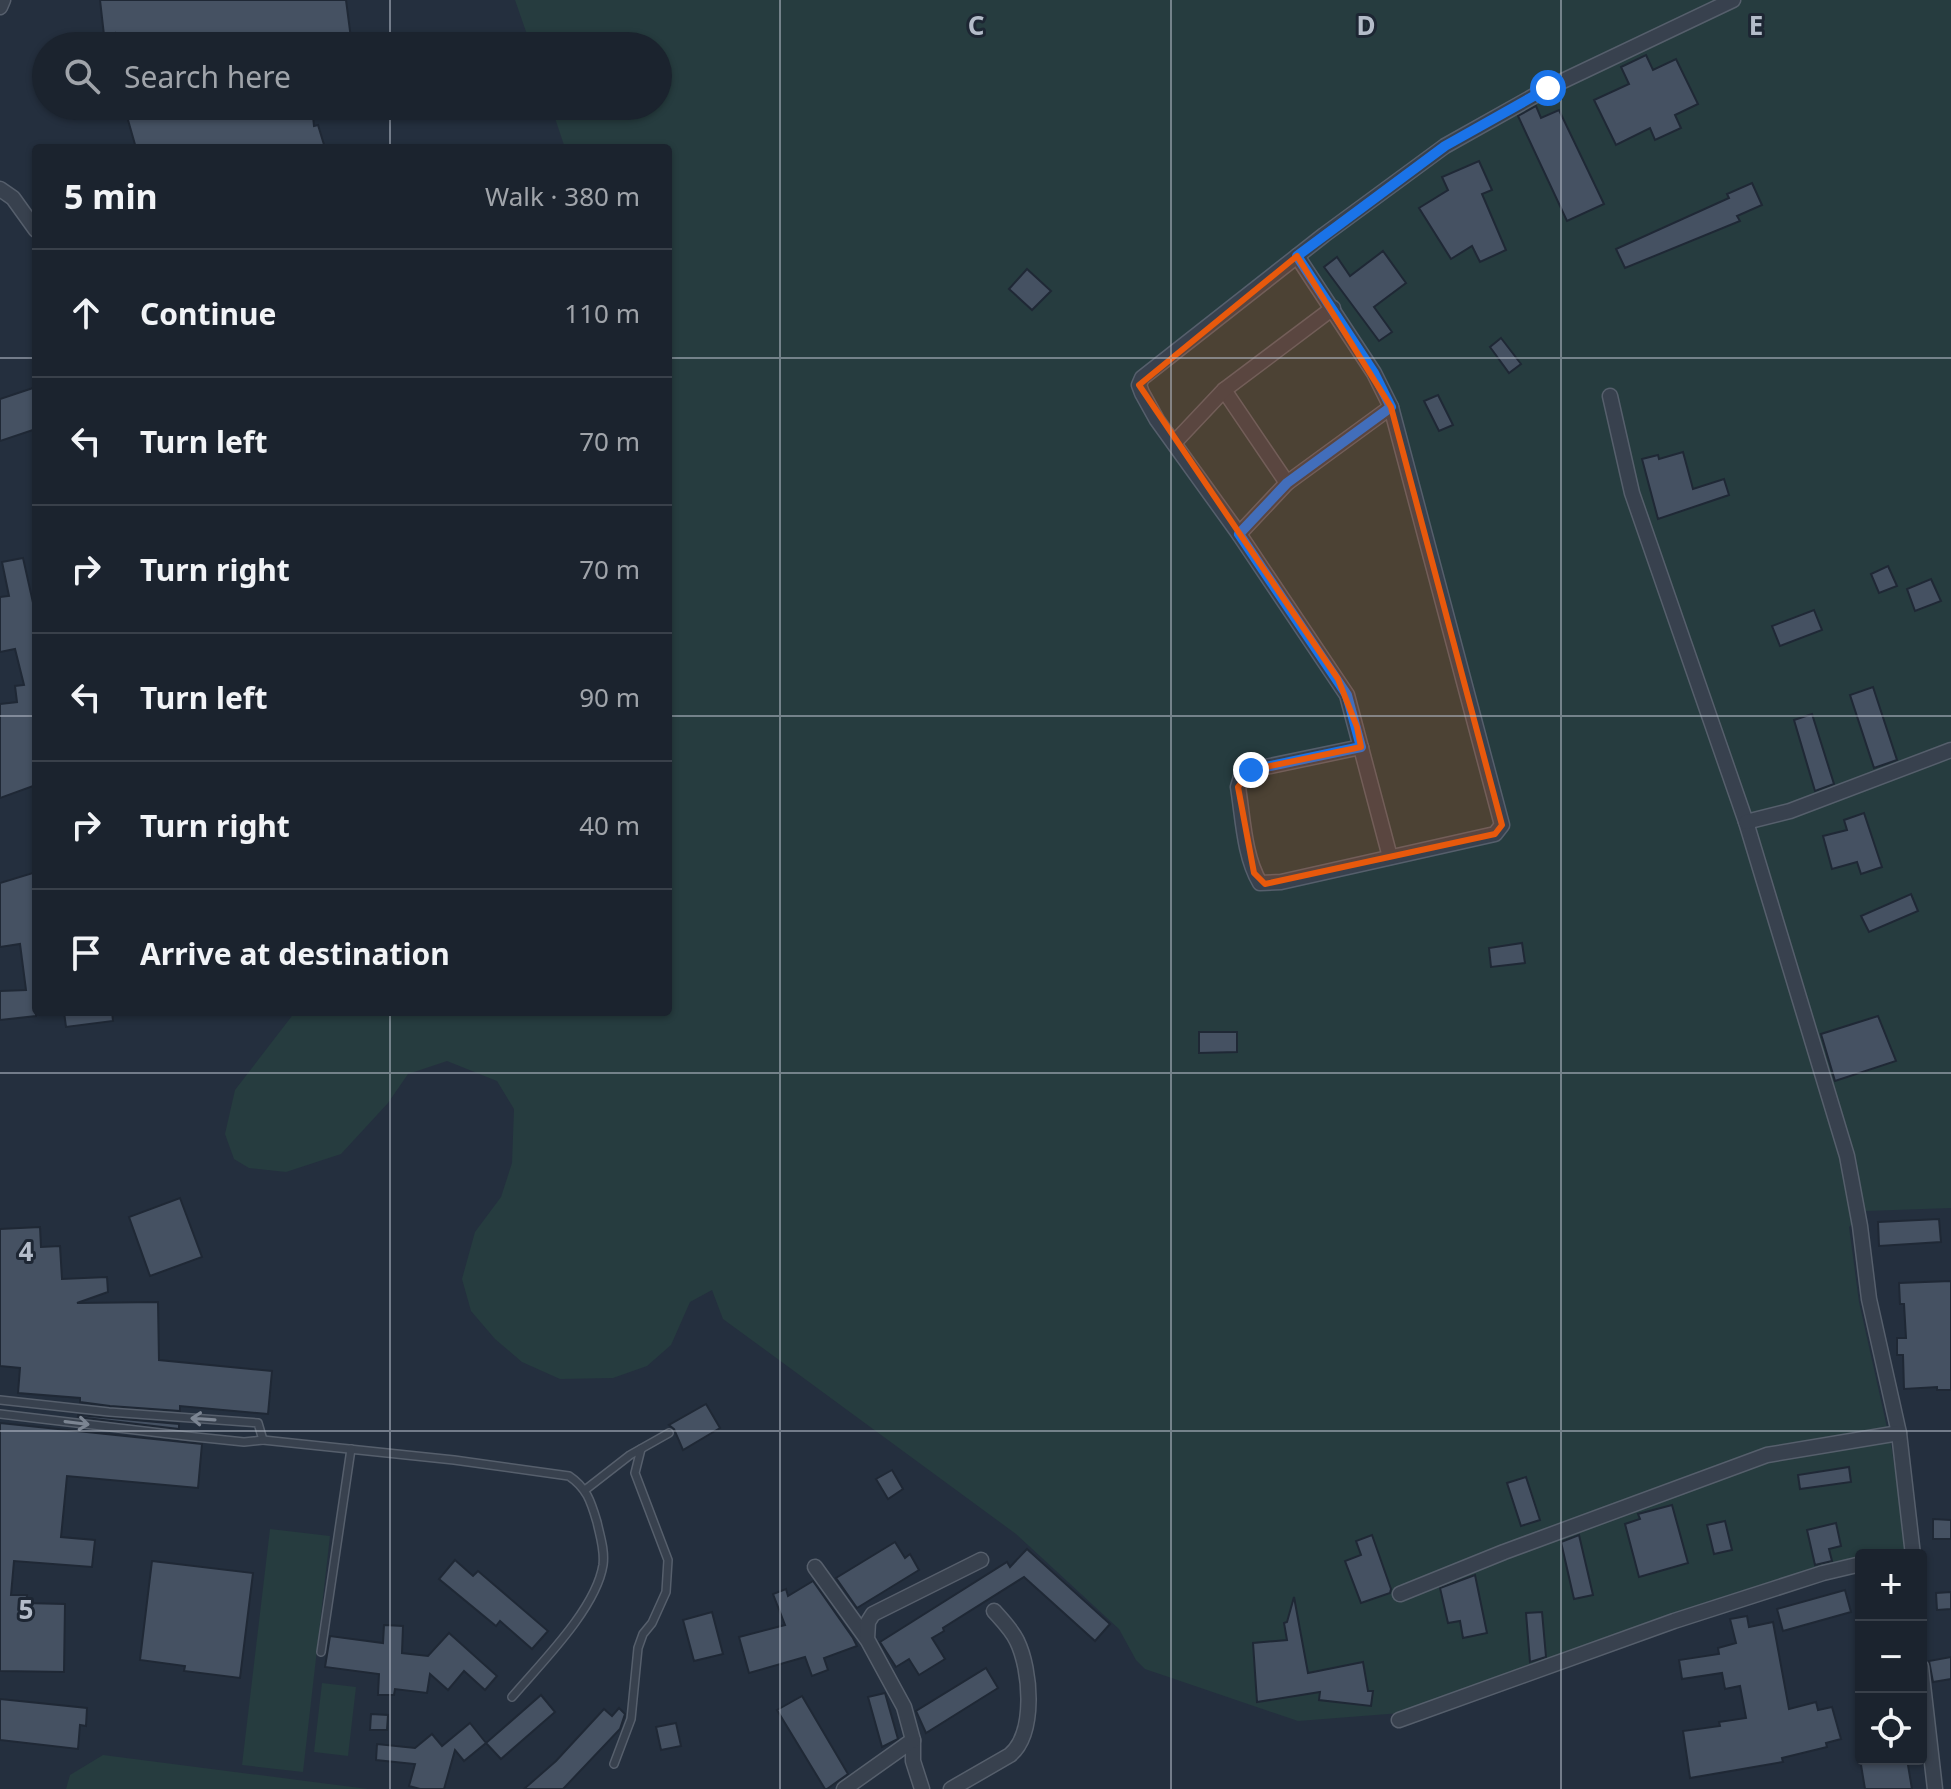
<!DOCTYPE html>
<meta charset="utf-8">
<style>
:root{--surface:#1b232e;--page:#242b36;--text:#f1f3f6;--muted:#a0a4aa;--line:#39404a}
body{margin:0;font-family:"Noto Sans",sans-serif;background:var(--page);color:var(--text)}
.controls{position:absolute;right:24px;bottom:24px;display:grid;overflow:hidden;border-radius:8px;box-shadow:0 2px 6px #0004}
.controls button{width:72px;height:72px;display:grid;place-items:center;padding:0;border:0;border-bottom:2px solid var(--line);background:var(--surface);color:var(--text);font:40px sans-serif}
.stop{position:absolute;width:24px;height:24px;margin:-18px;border:6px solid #1a73e8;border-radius:50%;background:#fff}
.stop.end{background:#1a73e8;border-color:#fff;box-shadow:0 2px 8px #0008}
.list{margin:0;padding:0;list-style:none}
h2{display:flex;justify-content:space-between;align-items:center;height:104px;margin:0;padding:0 32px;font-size:34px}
h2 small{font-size:26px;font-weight:400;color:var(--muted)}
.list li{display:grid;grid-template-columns:52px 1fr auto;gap:24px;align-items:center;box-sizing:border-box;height:128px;padding:0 32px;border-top:2px solid var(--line)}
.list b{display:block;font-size:30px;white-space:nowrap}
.list em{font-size:26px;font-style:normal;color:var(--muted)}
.icon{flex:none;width:44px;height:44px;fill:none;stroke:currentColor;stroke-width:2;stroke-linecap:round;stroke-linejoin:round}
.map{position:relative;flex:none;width:1951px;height:1789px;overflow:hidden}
.search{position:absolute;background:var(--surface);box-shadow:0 2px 6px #0004;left:32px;top:32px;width:640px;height:88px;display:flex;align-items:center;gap:20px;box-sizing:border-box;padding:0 28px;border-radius:44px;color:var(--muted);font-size:30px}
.panel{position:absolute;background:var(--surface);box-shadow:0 2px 6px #0004;left:32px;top:144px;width:640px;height:872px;border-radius:8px}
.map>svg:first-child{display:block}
</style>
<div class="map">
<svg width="1951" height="1789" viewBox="0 0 1951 1789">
<rect width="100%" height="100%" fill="#242f3e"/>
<g fill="#263c3f">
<path d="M515,0H1951V1208L1866,1211L1849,1227L1859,1302L1892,1450L1906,1548L1902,1555H1861V1559L1401,1713L1298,1721L1145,1669L1136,1660L1119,1629L1016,1534L723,1319L712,1290L690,1302L671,1345L647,1366L613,1378L560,1379L522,1362L495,1339L471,1311L462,1279L475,1232L501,1197L512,1163L514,1109L497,1081L447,1061L408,1074L388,1103L341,1154L286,1172L249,1168L234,1159L225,1134L235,1090L295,1012H668V148H565L551,106H658V46H531Z"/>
<path d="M270,1529L330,1536L303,1772L242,1765Z"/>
<path d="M322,1683L356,1687L348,1756L314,1752Z"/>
<path d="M103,1755L368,1789H66L70,1775Z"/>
</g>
<g fill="#455162" stroke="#1f2835" stroke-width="2">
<path d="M100,0H346L352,46H117L115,33L104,35Z"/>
<path d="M1646,55L1653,70L1676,59L1698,104L1675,115L1681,128L1655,140L1650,128L1616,145L1594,100L1629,84L1621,67Z"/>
<path d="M124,106H312L314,126L318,125L325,148H136Z"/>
<path d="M1536,106L1541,118L1559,110L1604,204L1567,221L1518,116Z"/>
<path d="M1479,161L1492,190L1482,194L1506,250L1480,262L1472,246L1451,259L1419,208L1448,190L1442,177Z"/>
<path d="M1752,183L1762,205L1737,216L1740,221L1625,268L1616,249L1729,198L1727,194Z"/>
<path d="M1383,251L1406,283L1374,307L1392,332L1379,341L1324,267L1337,257L1350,276Z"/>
<path d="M1027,269L1051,291L1032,310L1009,289Z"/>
<path d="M1501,338L1521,364L1509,373L1490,347Z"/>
<path d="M36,387V429L0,441V399Z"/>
<path d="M1438,395L1453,425L1439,431L1424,401Z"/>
<path d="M1683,452L1693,489L1724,479L1729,495L1658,519L1642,459L1658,455L1659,459Z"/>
<path d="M23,558L34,607L36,606V785L0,798V704L17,702L15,686L24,685L15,649L0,652V597L9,596L2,562Z"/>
<path d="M1888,566L1897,586L1879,593L1871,574Z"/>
<path d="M1931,579L1941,601L1915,611L1907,589Z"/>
<path d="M1814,610L1822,630L1780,646L1772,626Z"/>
<path d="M1873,687L1897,760L1874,768L1850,695Z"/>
<path d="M1812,714L1834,784L1815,791L1794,720Z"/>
<path d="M1864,813L1882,867L1861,874L1857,862L1832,869L1823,836L1847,830L1844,820Z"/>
<path d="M36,872V1016L0,1020V991L26,990L20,944L0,947V883Z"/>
<path d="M1911,894L1918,911L1869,932L1861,916Z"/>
<path d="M1522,943L1525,963L1491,967L1489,948Z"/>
<path d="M64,1012H112L113,1021L66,1027Z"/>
<path d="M1878,1016L1896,1061L1835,1081L1821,1034Z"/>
<path d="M1199,1032H1237V1052L1199,1053Z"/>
<path d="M180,1198L202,1257L150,1276L129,1217Z"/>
<path d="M1939,1219L1941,1242L1879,1246L1878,1222Z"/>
<path d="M40,1227L41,1247L60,1246L62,1279L107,1277L108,1292L77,1303L158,1302L159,1360L272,1371L268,1414L180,1406V1411L110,1406L80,1402V1398L18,1393L20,1368L0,1366V1229Z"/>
<path d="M1951,1281V1390H1937V1387L1904,1389L1903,1355H1897V1338H1906L1904,1304H1900L1899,1283Z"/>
<path d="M706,1404L720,1428L683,1450L674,1429L669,1425Z"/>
<path d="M78,1415L179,1424V1429L78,1417Z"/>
<path d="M0,1423L202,1444L198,1488L67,1476L61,1537L95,1540L92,1567L14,1561L11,1595H27L26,1603L65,1604L64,1672L0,1671Z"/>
<path d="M1849,1467L1851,1482L1800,1489L1798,1475Z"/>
<path d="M892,1470L903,1489L888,1499L876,1479Z"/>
<path d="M1526,1477L1540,1520L1521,1526L1507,1483Z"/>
<path d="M1672,1505L1688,1563L1639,1577L1625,1524L1640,1519L1638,1514Z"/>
<path d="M1933,1519L1951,1520V1539H1933Z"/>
<path d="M1725,1521L1732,1550L1714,1554L1707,1525Z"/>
<path d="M1836,1523L1841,1546L1829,1549L1832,1561L1815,1565L1807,1530Z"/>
<path d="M1372,1535L1391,1589L1390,1593L1361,1603L1345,1561L1361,1555L1356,1541Z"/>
<path d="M1579,1535L1593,1595L1574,1599L1561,1542Z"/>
<path d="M895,1542L905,1558L910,1554L919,1570L857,1608L836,1578Z"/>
<path d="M1027,1549L1110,1624L1095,1641L1024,1577L943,1628L944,1631L932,1638L945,1659L919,1675L909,1659L896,1667L880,1642L1007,1562L1010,1567Z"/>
<path d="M455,1560L473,1576L478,1571L548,1631L532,1649L500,1621L496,1626L439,1579Z"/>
<path d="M152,1561L253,1573L240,1678L184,1671L185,1666L140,1660Z"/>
<path d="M1475,1575L1487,1633L1463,1638L1460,1621L1448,1623L1440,1588Z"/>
<path d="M813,1581L853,1638L857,1646L824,1658L828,1670L812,1676L805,1657L749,1673L739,1637L785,1625L773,1594L786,1589L788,1596Z"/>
<path d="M1845,1590L1851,1612L1783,1631L1777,1609Z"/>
<path d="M1951,1592V1609L1937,1610L1936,1593Z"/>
<path d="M1294,1597L1308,1673L1363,1662L1368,1691H1373L1371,1706L1319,1700L1320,1692L1257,1702L1253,1643L1287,1640L1284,1623L1287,1622Z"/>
<path d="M712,1612L723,1654L694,1661L683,1620Z"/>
<path d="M1542,1612L1546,1657L1530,1662L1526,1613Z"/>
<path d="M1747,1616L1749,1627L1773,1622L1789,1709L1816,1702L1818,1710L1832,1707L1841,1739L1826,1743L1827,1747L1782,1758L1783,1762L1690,1778L1683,1731L1720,1726L1719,1722L1746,1718L1740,1686L1725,1689L1722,1673L1682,1679L1679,1660L1719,1654L1718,1648L1736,1643L1730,1619Z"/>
<path d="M384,1625L403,1626L402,1653L428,1656L449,1633L497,1676L485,1690L464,1671L448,1690L430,1674L427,1693L395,1689L394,1695H378L379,1674L325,1667L330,1636L383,1643Z"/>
<path d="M1951,1657V1679L1933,1682L1929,1661Z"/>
<path d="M986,1668L998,1688L926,1733L916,1711Z"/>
<path d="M885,1693L898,1739L882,1747L868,1697Z"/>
<path d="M541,1695L555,1712L501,1759L486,1743Z"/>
<path d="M802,1696L848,1774L827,1789H825L777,1710Z"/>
<path d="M0,1699L87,1708L86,1726L80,1725L78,1749L0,1740Z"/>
<path d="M619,1708L625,1714L620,1729L563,1789H524L556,1761L604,1709L612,1716Z"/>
<path d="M371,1714L388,1715L387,1730H370Z"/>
<path d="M470,1723L486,1743L464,1761L455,1750L444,1789H420L409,1786L415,1764L376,1760L377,1744L415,1748L432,1734L442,1746Z"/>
<path d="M676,1723L681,1746L661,1750L656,1727Z"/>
<path d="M1860,1759H1907L1912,1789H1865Z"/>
</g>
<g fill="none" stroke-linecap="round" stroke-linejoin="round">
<defs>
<g id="lane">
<path d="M0,1400L109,1412L258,1423L263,1440L244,1442L186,1436L0,1414"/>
<path d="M263,1440L454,1460L569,1476C587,1488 591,1502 597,1522C600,1536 605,1550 603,1565C596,1609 541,1663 512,1697"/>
<path d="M585,1490L630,1455L669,1433"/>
<path d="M321,1652L351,1449"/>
<path d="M614,1764L631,1719L638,1648L643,1634L652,1623L666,1592L668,1560L635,1473L641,1449"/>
</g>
<g id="street">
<path d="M0,7L3,0"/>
<path d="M0,189L13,198L36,230"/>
<path d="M1297,256L1374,373L1391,407L1502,825L1495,834L1281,882L1260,883C1244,856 1243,818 1238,787L1241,777L1251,770L1361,747"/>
<path d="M1224,390L1287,483"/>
<path d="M1610,396L1632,493L1746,822L1847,1156L1860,1226L1869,1299L1899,1433L1913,1555"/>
<path d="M1174,443L1224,390L1333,308"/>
<path d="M1239,534L1287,483L1391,407"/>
<path d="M1746,822L1790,811L1951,750"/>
<path d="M1390,857L1347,695L1239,534L1157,420L1142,393L1139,385L1142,378L1324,235L1445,146L1548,88L1733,0"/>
<path d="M815,1567L866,1638"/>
<path d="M1400,1594L1504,1552L1767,1455L1899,1433"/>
<path d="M1921,1667L1935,1789"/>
<path d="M1399,1720L1674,1621L1823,1573L1861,1564"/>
<path d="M913,1740V1761L922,1789"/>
<path d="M844,1789L913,1740L904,1707L867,1639L868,1622L873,1614L981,1560"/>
<path d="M951,1789L1010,1755C1036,1733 1031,1670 1017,1641C1012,1630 1002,1620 994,1611"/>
</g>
</defs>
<use href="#lane" stroke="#565f6c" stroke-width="10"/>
<use href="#street" stroke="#565f6c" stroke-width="17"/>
<use href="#lane" stroke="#38414e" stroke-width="7"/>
<use href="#street" stroke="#38414e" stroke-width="14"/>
</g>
<defs><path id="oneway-shaft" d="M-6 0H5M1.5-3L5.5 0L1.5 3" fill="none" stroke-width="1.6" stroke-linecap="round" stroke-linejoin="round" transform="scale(2)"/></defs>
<g stroke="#7c8592">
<use href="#oneway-shaft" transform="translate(203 1419) rotate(-176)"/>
<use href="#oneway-shaft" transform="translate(77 1423) rotate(7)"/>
</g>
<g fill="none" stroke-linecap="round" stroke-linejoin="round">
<path stroke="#1a73e8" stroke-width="10" d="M1251,770L1361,747L1347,695L1239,534L1287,483L1391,407L1374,373L1297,256L1445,146L1548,88"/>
</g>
<path fill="#e8590c" fill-opacity="0.2" stroke="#e8590c" stroke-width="6" stroke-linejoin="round" d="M1297,256L1391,407L1502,825L1495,834L1265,884L1254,873L1238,787L1251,770L1361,747L1357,727L1338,679L1139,385Z"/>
<path fill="none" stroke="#b4bcc9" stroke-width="2" stroke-opacity="0.55" d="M390,0V46M780,0V1789M1171,0V1789M1561,0V1789M390,106V148M0,358H36M668,358H1951M0,716H36M668,716H1951M390,1012V1789M0,1073H1951M0,1431H1951"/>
<g font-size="26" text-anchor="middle" font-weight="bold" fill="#b4bcc9" stroke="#1d2633" stroke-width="6" stroke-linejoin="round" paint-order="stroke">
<text x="976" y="35">C</text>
<text x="1366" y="35">D</text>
<text x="1756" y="35">E</text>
<text x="26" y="1261">4</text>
<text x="26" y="1619">5</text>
</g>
</svg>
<div class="controls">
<button>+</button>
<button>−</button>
<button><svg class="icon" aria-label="locate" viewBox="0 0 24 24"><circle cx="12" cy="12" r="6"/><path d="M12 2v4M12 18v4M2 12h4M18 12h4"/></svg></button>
</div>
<div class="stop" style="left:1548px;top:88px"></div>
<div class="stop end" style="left:1251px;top:770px"></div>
<div class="search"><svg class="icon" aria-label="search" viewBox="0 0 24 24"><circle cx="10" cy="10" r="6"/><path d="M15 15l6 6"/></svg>Search here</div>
<section class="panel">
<h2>5 min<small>Walk · 380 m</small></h2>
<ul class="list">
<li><svg class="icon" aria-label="ahead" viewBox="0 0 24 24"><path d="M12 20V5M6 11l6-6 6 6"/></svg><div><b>Continue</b></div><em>110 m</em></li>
<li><svg class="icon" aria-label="left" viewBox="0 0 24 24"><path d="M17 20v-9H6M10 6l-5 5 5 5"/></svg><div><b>Turn left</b></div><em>70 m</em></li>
<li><svg class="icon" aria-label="right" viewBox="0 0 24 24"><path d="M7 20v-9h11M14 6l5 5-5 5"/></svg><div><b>Turn right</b></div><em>70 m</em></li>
<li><svg class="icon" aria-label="left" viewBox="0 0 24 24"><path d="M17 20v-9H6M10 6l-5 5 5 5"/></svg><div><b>Turn left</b></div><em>90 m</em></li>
<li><svg class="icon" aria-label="right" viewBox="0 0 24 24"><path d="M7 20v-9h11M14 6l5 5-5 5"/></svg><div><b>Turn right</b></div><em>40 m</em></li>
<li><svg class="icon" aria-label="arrive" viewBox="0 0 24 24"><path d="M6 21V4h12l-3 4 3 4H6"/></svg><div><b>Arrive at destination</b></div></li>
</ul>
</section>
</div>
